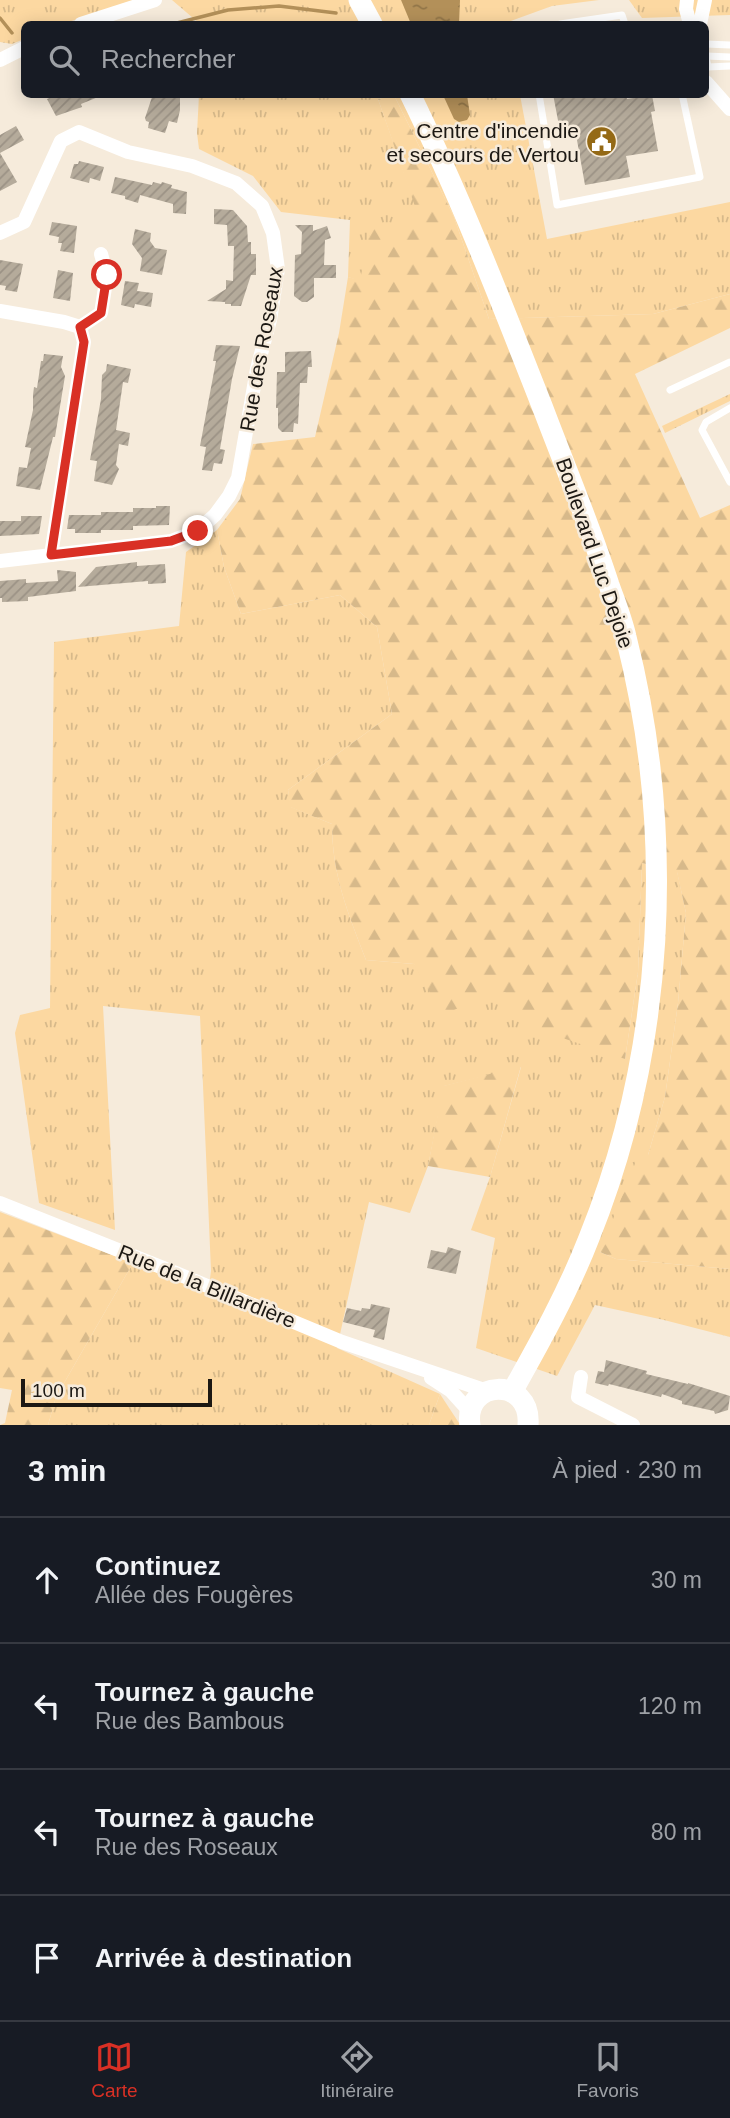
<!DOCTYPE html>
<html lang="fr">
<meta charset="utf-8">
<style>
:root{--surface:#171b24;--page:#242831;--text:#f1f3f6;--muted:#9ea1a6;--line:#363941;--accent:#d93025}
body{margin:0;font-family:Helvetica,sans-serif;background:var(--page);color:var(--text)}
.scale{position:absolute;left:21px;bottom:18px;width:191px;box-sizing:border-box;padding-left:7px;border:4px solid #1c1813;border-top:0;font-size:19px;line-height:24px;white-space:nowrap;color:#1c1813;-webkit-text-stroke:5px #f6ebdb;paint-order:stroke}
.stop{position:absolute;width:21px;height:21px;margin:-16px;border:5px solid #d93025;border-radius:50%;background:#fff}
.stop.end{background:#d93025;border-color:#fff;box-shadow:0 2px 7px #0008}
.list{margin:0;padding:0;list-style:none}
h2{display:flex;justify-content:space-between;align-items:center;height:91px;margin:0;padding:0 28px;font-size:30px}
h2 small{font-size:23px;font-weight:400;color:var(--muted)}
.list li{display:grid;grid-template-columns:46px 1fr auto;gap:21px;align-items:center;box-sizing:border-box;height:126px;padding:0 28px;border-top:2px solid var(--line)}
.list b{display:block;font-size:26px;white-space:nowrap}
.list p{margin:0;font-size:23px;white-space:nowrap;color:var(--muted)}
.list em{font-size:23px;font-style:normal;color:var(--muted)}
.icon{flex:none;width:38px;height:38px;fill:none;stroke:currentColor;stroke-width:2;stroke-linecap:round;stroke-linejoin:round}
.map{position:relative;flex:none;width:730px;height:1425px;overflow:hidden}
.search{position:absolute;background:var(--surface);box-shadow:0 4px 18px #0003;left:21px;right:21px;top:21px;height:77px;display:flex;align-items:center;gap:18px;box-sizing:border-box;padding:0 24px;border-radius:10px;color:var(--muted);font-size:26px}
.sheet{height:595px;background:var(--surface)}
nav{display:flex;justify-content:space-around;align-items:center;box-sizing:border-box;height:98px;border-top:2px solid var(--line);background:var(--surface);font-size:19px;color:var(--muted)}
nav a{display:grid;justify-items:center;gap:4px}
nav .on{color:var(--accent)}
.map>svg:first-child{display:block}
</style>
<div class="map">
<svg width="730" height="1425" viewBox="0 0 730 1425">
<defs>
<pattern id="grass-tufts" width="24" height="20" patternUnits="userSpaceOnUse" patternTransform="scale(1.75)"><rect width="24" height="20" fill="#fcd8a1"/><path d="M3 7l-1-3M5 7V3M7 7l1-3M15 17l-1-3M17 17v-4M19 17l1-3" fill="none" stroke="#d7b98a"/></pattern>
<pattern id="forest-firs" width="22" height="20" patternUnits="userSpaceOnUse" patternTransform="scale(1.75)"><rect width="22" height="20" fill="#fcd8a1"/><path d="M5 1l3.5 6h-7zM16 11l3.5 6h-7z" fill="#d7b98a"/></pattern>
<pattern id="water-ripples" width="26" height="14" patternUnits="userSpaceOnUse" patternTransform="scale(1.75)"><rect width="26" height="14" fill="#b39059"/><path d="M2 4q2-2 4 0t4 0M15 11q2-2 4 0t4 0" fill="none" stroke="#917548"/></pattern>
<pattern id="building-hatch" width="6" height="6" patternUnits="userSpaceOnUse" patternTransform="scale(1.75)"><rect width="6" height="6" fill="#b5ab9b"/><path d="M-1 1l2-2M0 6l6-6M5 7l2-2" fill="none" stroke="#9b9285"/></pattern>
</defs>
<rect width="100%" height="100%" fill="#f6ebdb"/>
<g fill="url(#grass-tufts)">
<path d="M0,0H137L62,24H24V39L12,44L0,42Z"/>
<path d="M172,0H599L552,6L508,22V24H200Z"/>
<path d="M629,0H730V15L642,18Z"/>
<path d="M199,95H520L547,239L730,202V294L653,314L489,319L454,217L394,95L378,99L422,224L360,281L348,277L350,220L281,212L253,176L199,149L197,133Z"/>
<path d="M730,394V401L665,433L662,426Z"/>
<path d="M217,530L224,567L241,614L340,595L377,627L392,714L288,790L291,807L332,824C332,875 348,913 366,960L414,964L505,992L625,1059L638,972L642,863L677,871L686,913L678,1003L665,1097L648,1155L600,1252L616,1259L730,1269V1337L664,1320L595,1305L557,1376L476,1348L495,1238L471,1230L490,1177L521,1067L444,1086L428,1166L410,1213L369,1202L337,1348L440,1394L429,1425H48L56,1397L133,1263L208,1293L211,1271L200,1016L103,1006L115,1230L39,1203L15,1033L20,1015L50,1008L54,642L179,626L186,552Z"/>
</g>
<g fill="url(#forest-firs)">
<path d="M394,95L454,217L489,319L653,314L730,294V328L635,374L700,518L730,505V1269L616,1259L600,1252L638,1156L648,1155L665,1097L678,1003L686,913L677,872L642,863L638,972L625,1059L524,1025L505,992L442,1014L414,964L366,960C348,913 332,875 332,824L290,807L288,790L392,714L377,627L340,595L241,614L224,567L217,530L240,499L253,444L315,437L339,333L348,277L360,280L372,223L421,224L378,99Z"/>
<path d="M521,1066L490,1177L428,1166L443,1086Z"/>
<path d="M0,1212L133,1263L56,1397L48,1425H0L5,1423L12,1390L0,1388Z"/>
<path d="M440,1394L459,1423V1425H429Z"/>
</g>
<g fill="url(#water-ripples)">
<path d="M401,0H460L459,24H411Z"/>
<path d="M443,95H467L470,115L467,120L459,122L454,119Z"/>
</g>
<g fill="none" stroke-linecap="round" stroke-linejoin="round">
<g stroke="#b39059" stroke-width="3.5">
<path d="M0,18L12,33"/>
<path d="M173,24L228,10L279,6L336,13"/>
</g>
</g>
<g fill="url(#building-hatch)">
<path d="M60,94H103V95L81,104L82,107L56,116L47,99Z"/>
<path d="M153,94H180V110L177,123L169,121L165,133L148,128L149,122L146,121L145,118Z"/>
<path d="M553,94H626L627,99L652,95L655,111L651,112L658,151L626,156L630,177L585,185L575,129L560,131Z"/>
<path d="M16,126L24,140L0,153L17,182L0,191V135Z"/>
<path d="M79,161L104,167L100,181L90,178L89,183L70,178L74,164H78Z"/>
<path d="M115,177L152,185L153,182L161,184L162,182L172,185L171,188L187,192L186,214L173,213V204L140,195L138,203L125,199V196L111,193Z"/>
<path d="M214,209L233,210L247,226L248,242H251V254H256V275H251L241,306H231V304H225V302L207,301L226,289V280L233,281L234,246H228L227,225L214,224Z"/>
<path d="M52,222L77,226L74,253L60,251L62,243H58L59,237L49,235Z"/>
<path d="M295,225H313V231L327,226L331,238L325,240L324,265H336V278H314V297L307,302H302L294,296L295,255L301,254L302,232Z"/>
<path d="M135,229L151,233L150,241L155,248L167,250L162,275L140,271L142,258L132,244Z"/>
<path d="M0,260L23,264L17,292L5,290L6,286L0,285Z"/>
<path d="M58,270L73,273L70,301L53,298Z"/>
<path d="M125,281L139,283L137,291L153,293L151,307L135,304L134,308L121,305Z"/>
<path d="M216,345L240,346L232,379L220,449L225,450L222,464L214,463L212,471L202,470L206,447L200,446L216,361H213Z"/>
<path d="M311,351L312,367H308L307,383H300L298,424L294,423L293,432H282L278,428V408H276L277,372H285V352Z"/>
<path d="M44,354L63,356L61,367L65,376L55,437H53L40,490L16,486L19,467L27,468L31,448L25,447L33,410V395L34,387L37,388L41,361H43Z"/>
<path d="M107,364L131,369L128,383L123,382L116,430L130,433L128,446L119,444L116,465L119,469L112,485L94,481L97,461L90,460L101,399L102,375L106,371Z"/>
<path d="M156,506H170L169,525L133,526V530H101V533H75V529H67L69,515H101V512H133V508H156Z"/>
<path d="M21,516H42L39,534L0,536V521H21Z"/>
<path d="M137,562V566L165,564L166,583L148,584V581L78,587L96,567Z"/>
<path d="M57,570L76,572V591L28,597V601L2,602V598H0V581L26,579V583L58,581Z"/>
<path d="M448,1247L461,1251L456,1274L427,1268L431,1250L446,1253Z"/>
<path d="M371,1304L390,1308L384,1340L373,1337L375,1330L343,1322L347,1308L361,1311L362,1308L370,1309Z"/>
<path d="M606,1360L647,1371L646,1374L688,1384V1383L730,1396L728,1410L715,1414L714,1411L682,1404V1401L662,1394L661,1397L609,1384L608,1386L595,1383L598,1371L604,1372Z"/>
</g>
<g fill="none" stroke-linecap="round" stroke-linejoin="round">
<g stroke="#fff" stroke-width="7">
<path d="M560,24L622,15L625,24"/>
<path d="M706,44L730,45"/>
<path d="M706,56L730,57"/>
<path d="M706,57L708,67L730,66"/>
<path d="M539,94L557,205L700,177L682,94"/>
<path d="M670,390L730,362"/>
<path d="M730,408L706,422L702,430L730,482"/>
</g>
<g stroke="#fff" stroke-width="14">
<path d="M687,0L686,9L690,24"/>
<path d="M81,24L155,0"/>
<path d="M700,24L705,0"/>
<path d="M0,60L24,48"/>
<path d="M706,82L730,109"/>
<path d="M0,233L24,222L61,141L79,132L128,152L192,166L236,183L262,206L273,233L278,269L270,320L257,369L238,478L229,496L215,515L197,531L171,541L0,561"/>
<path d="M0,311L64,322L80,327L84,342L51,555"/>
<path d="M80,327L101,313L107,275L101,254"/>
<path d="M0,1203L176,1273L342,1342L487,1391"/>
<path d="M581,1377L578,1397L633,1425"/>
<path d="M431,1378L451,1391L470,1412"/>
</g>
<g stroke="#fff" stroke-width="21">
<path d="M359,0L372,24"/>
<path d="M410,94C461,198 502,304 544,411C566,469 590,526 609,585C615,602 622,619 626,637C676,834 665,1050 589,1238C568,1292 540,1342 512,1392"/>
<path d="M470,1425C463,1379 532,1376 528,1425"/>
</g>
</g>
<g fill="none" stroke-linecap="round" stroke-linejoin="round">
<path stroke="#d93025" stroke-width="9" d="M107,275L101,313L80,327L84,342L51,555L171,541L198,531"/>
</g>
<defs>
<symbol id="civic-disc" viewBox="-11 -11 22 22"><circle r="9.5" fill="#946915" stroke="#f6ebdb"/><path d="M-.6-6.5H3V-4.5H.6V-3L4-1V1h2V6H-6V1h2V-1L-.6-3ZM-1.2 2.5V6h2.4V2.5Z" fill="#fff"/></symbol>
</defs>
<g fill-rule="evenodd">
<use href="#civic-disc" x="584" y="124" width="35" height="35"/>
</g>
<g text-anchor="middle" dominant-baseline="central" stroke-width="5" stroke-linejoin="round" paint-order="stroke">
<g font-size="21" fill="#1c1813" stroke="#f6ebdb" text-anchor="end">
<text x="579" y="130">Centre d'incendie<tspan x="579" dy="24">et secours de Vertou</tspan></text>
</g>
<g font-size="21" fill="#1c1813" stroke="#f6ebdb">
<text transform="translate(261 349) rotate(-80)">Rue des Roseaux</text>
<text transform="translate(595 553) rotate(71)">Boulevard Luc Dejoie</text>
<text transform="translate(207 1286) rotate(22)">Rue de la Billardière</text>
</g>
</g>
</svg>
<div class="scale">100 m</div>
<div class="stop" style="left:107px;top:275px"></div>
<div class="stop end" style="left:198px;top:531px"></div>
<div class="search"><svg class="icon" aria-label="search" viewBox="0 0 24 24"><circle cx="10" cy="10" r="6"/><path d="M15 15l6 6"/></svg>Rechercher</div>
</div>
<section class="sheet">
<h2>3 min<small>À pied · 230 m</small></h2>
<ul class="list">
<li><svg class="icon" aria-label="ahead" viewBox="0 0 24 24"><path d="M12 20V5M6 11l6-6 6 6"/></svg><div><b>Continuez</b><p>Allée des Fougères</p></div><em>30 m</em></li>
<li><svg class="icon" aria-label="left" viewBox="0 0 24 24"><path d="M17 20v-9H6M10 6l-5 5 5 5"/></svg><div><b>Tournez à gauche</b><p>Rue des Bambous</p></div><em>120 m</em></li>
<li><svg class="icon" aria-label="left" viewBox="0 0 24 24"><path d="M17 20v-9H6M10 6l-5 5 5 5"/></svg><div><b>Tournez à gauche</b><p>Rue des Roseaux</p></div><em>80 m</em></li>
<li><svg class="icon" aria-label="arrive" viewBox="0 0 24 24"><path d="M6 21V4h12l-3 4 3 4H6"/></svg><div><b>Arrivée à destination</b></div></li>
</ul>
</section>
<nav>
<a class="on"><svg class="icon" aria-label="map" viewBox="0 0 24 24"><path d="M3 6l6-2 6 2 6-2v14l-6 2-6-2-6 2zM9 4v14M15 6v14"/></svg>Carte</a>
<a><svg class="icon" aria-label="directions" viewBox="0 0 24 24"><path d="M12 3l9 9-9 9-9-9zM9 14v-3h6M13 9l2 2-2 2"/></svg>Itinéraire</a>
<a><svg class="icon" aria-label="saved" viewBox="0 0 24 24"><path d="M7 4h10v16l-5-4-5 4z"/></svg>Favoris</a>
</nav>
